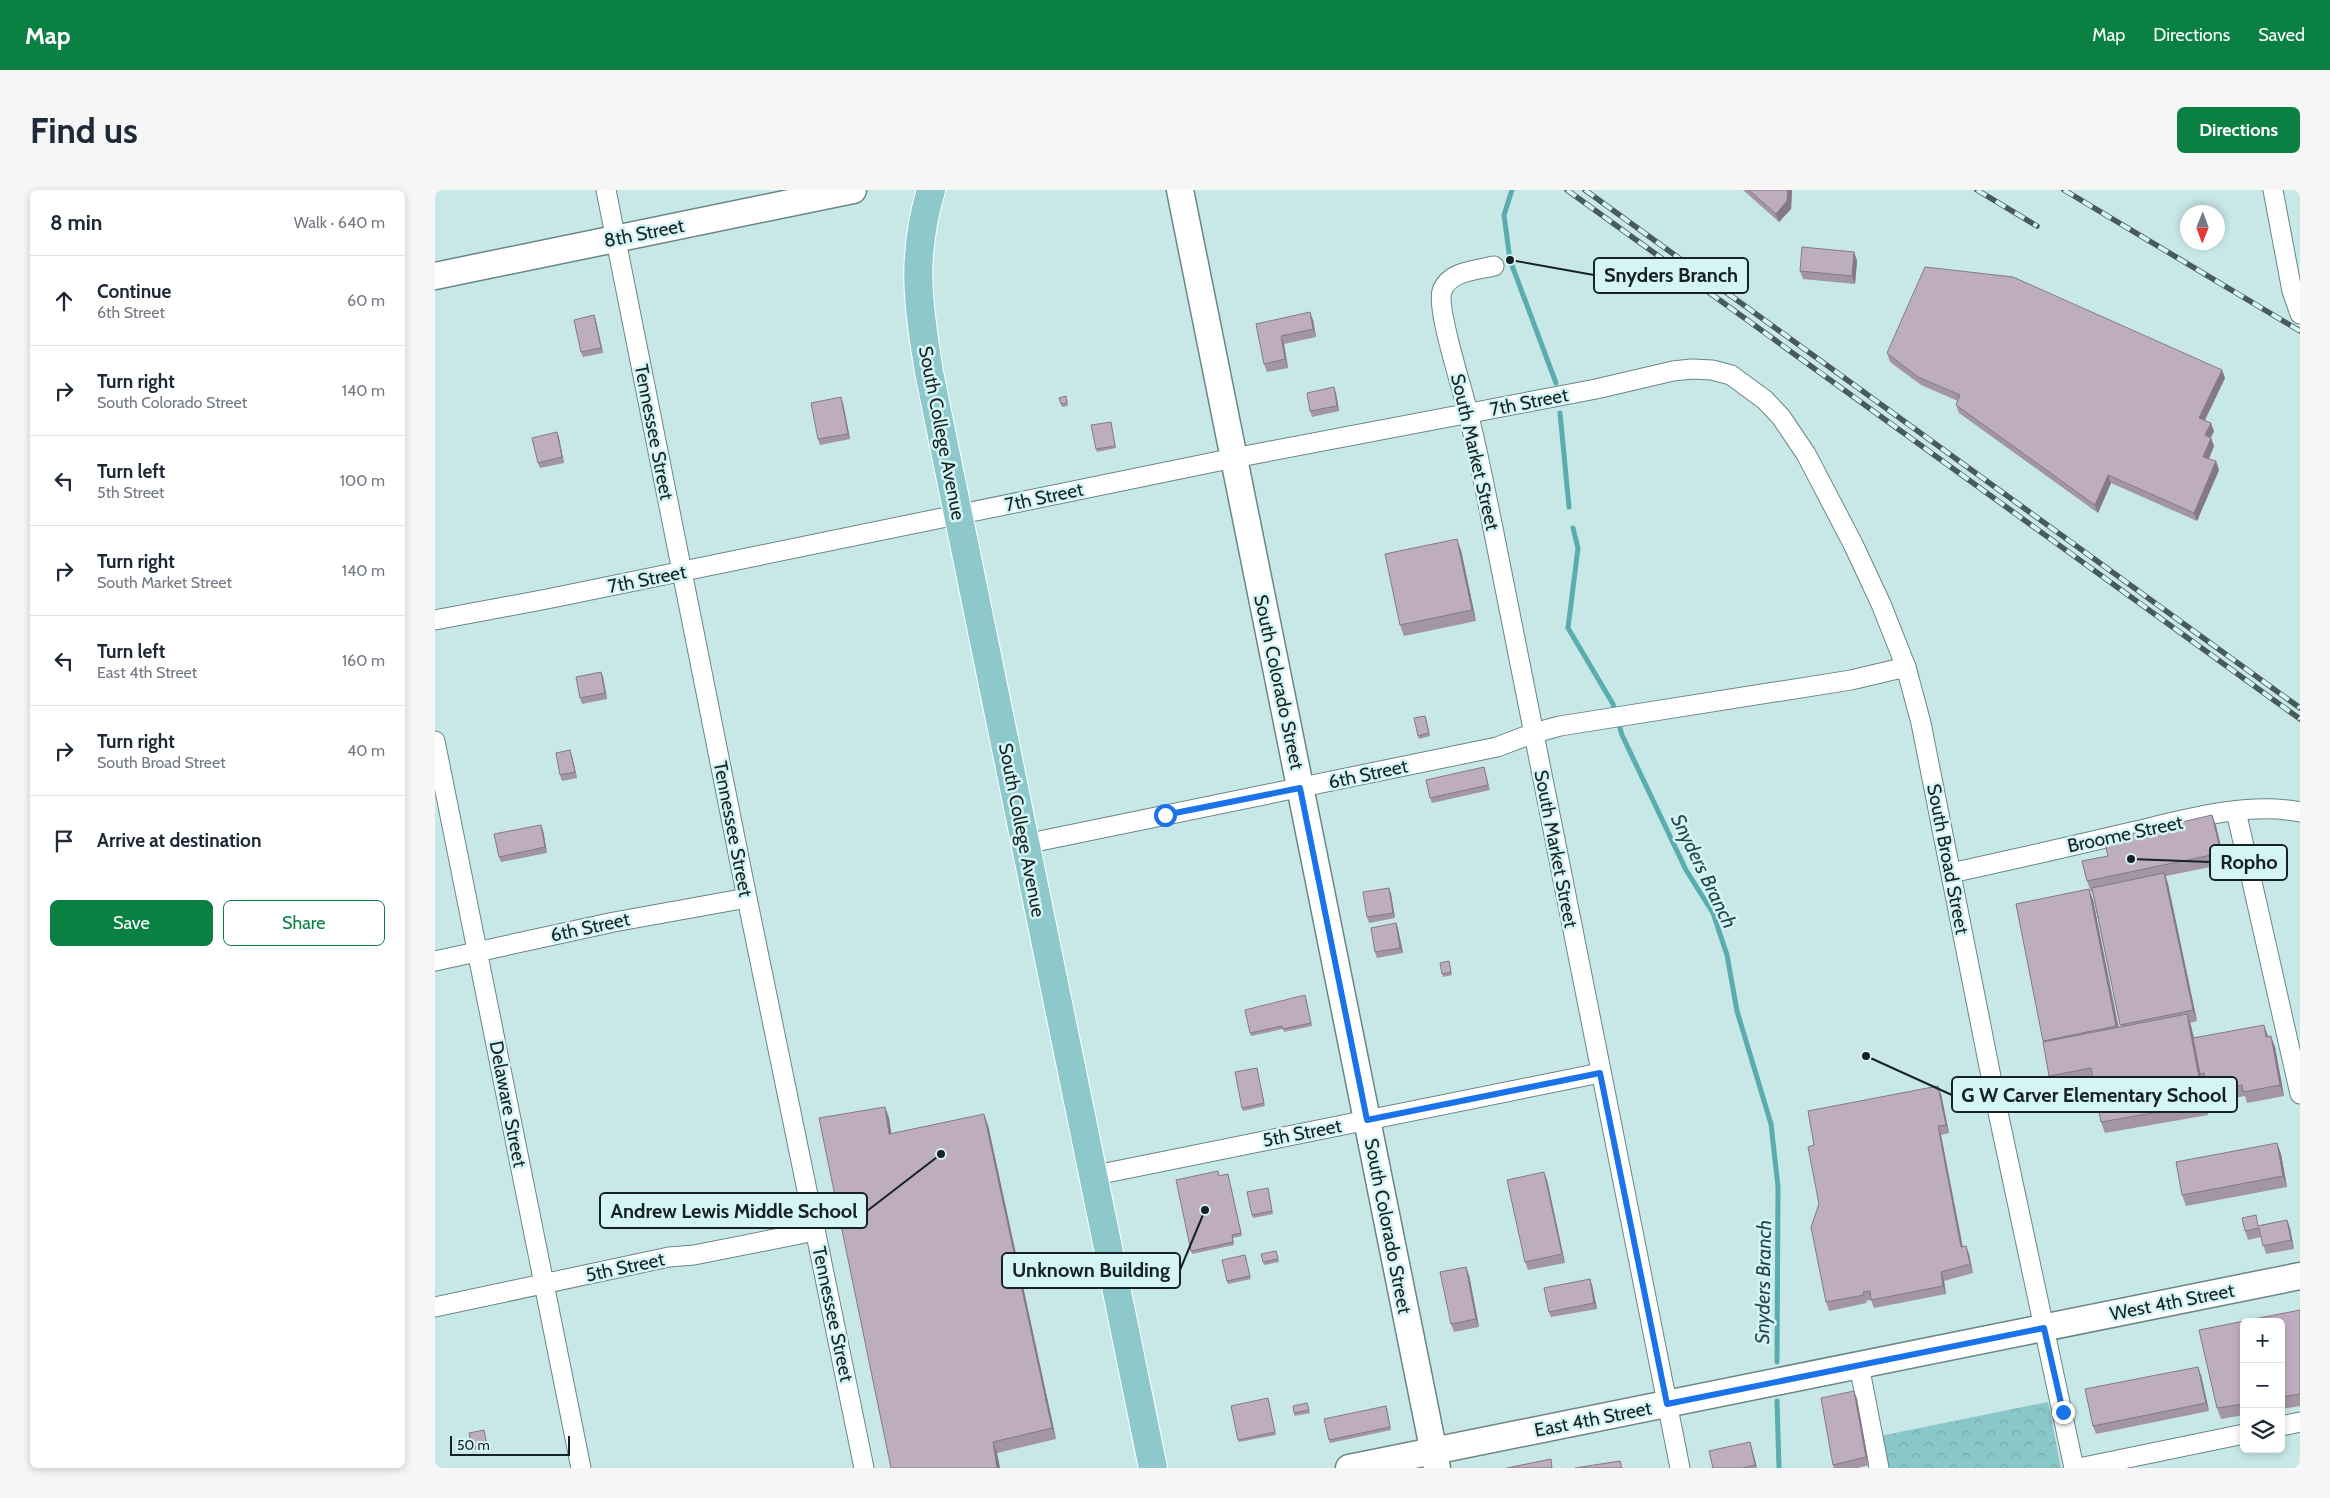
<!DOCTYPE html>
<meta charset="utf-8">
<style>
:root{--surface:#fff;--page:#f6f6f7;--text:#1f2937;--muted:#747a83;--line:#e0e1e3;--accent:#0b8043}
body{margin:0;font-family:Cabin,sans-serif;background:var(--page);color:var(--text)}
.controls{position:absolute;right:15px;bottom:15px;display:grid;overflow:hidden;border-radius:8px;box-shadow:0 2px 8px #0003}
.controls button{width:45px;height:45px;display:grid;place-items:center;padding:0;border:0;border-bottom:1px solid var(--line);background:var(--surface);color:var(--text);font:25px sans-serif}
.compass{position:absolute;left:1745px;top:15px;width:45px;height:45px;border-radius:50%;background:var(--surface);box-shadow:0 2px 8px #0003;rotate:181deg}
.scale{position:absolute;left:15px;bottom:12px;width:120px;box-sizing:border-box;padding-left:5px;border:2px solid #172223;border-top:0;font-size:14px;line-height:18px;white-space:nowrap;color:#172223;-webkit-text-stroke:4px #d5f4f5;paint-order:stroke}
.stop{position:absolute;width:15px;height:15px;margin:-11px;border:4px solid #1a73e8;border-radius:50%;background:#fff}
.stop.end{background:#1a73e8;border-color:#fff;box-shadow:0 1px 5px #0008}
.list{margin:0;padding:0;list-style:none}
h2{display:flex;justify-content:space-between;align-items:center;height:65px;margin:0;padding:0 20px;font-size:21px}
h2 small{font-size:16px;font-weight:400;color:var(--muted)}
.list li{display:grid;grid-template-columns:32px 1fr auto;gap:15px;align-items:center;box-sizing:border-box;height:90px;padding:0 20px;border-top:1px solid var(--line)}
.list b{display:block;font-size:19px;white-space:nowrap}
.list p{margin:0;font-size:16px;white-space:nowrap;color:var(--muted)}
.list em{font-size:16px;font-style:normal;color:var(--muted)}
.actions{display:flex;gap:10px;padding:15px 20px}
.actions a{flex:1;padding:11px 0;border:1px solid var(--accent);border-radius:8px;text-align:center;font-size:18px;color:var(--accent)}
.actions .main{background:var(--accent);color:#fff}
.icon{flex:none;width:28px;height:28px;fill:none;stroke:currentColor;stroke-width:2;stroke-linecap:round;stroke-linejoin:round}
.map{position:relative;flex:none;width:1865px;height:1278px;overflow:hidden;border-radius:8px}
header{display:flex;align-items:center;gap:30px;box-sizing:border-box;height:70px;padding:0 25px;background:var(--accent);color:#fff}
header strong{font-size:24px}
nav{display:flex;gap:28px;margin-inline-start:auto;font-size:18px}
.intro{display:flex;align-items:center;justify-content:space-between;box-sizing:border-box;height:120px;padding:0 30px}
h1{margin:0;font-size:35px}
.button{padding:12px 22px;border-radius:8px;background:var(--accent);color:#fff;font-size:18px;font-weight:700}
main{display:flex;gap:30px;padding:0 30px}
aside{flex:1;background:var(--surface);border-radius:8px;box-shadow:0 2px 8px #0003}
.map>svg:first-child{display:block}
</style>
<header>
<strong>Map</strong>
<nav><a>Map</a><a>Directions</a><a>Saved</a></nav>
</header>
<div class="intro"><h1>Find us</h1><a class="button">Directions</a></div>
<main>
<aside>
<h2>8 min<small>Walk · 640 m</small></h2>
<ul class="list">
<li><svg class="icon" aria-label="ahead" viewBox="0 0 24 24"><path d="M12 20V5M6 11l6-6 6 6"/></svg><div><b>Continue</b><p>6th Street</p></div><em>60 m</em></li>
<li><svg class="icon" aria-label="right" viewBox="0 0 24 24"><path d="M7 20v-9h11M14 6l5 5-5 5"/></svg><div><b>Turn right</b><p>South Colorado Street</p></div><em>140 m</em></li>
<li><svg class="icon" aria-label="left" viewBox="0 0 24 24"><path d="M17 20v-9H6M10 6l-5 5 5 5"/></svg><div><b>Turn left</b><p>5th Street</p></div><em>100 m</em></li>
<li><svg class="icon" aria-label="right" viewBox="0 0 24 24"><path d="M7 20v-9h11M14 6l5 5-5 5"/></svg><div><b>Turn right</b><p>South Market Street</p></div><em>140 m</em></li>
<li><svg class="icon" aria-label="left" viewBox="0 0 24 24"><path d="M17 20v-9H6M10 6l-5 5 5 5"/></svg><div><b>Turn left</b><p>East 4th Street</p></div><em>160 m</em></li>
<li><svg class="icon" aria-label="right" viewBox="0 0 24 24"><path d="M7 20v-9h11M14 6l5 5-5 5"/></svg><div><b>Turn right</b><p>South Broad Street</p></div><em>40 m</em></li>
<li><svg class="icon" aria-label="arrive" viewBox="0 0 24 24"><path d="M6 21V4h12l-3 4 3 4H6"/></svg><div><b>Arrive at destination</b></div></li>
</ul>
<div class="actions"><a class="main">Save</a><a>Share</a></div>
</aside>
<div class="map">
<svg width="1865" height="1278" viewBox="0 0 1865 1278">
<defs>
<pattern id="forest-crowns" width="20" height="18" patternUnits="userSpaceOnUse" patternTransform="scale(1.25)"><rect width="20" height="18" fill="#89c7c9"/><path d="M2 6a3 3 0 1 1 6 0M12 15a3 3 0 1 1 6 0" fill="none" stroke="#76abac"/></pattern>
</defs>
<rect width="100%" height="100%" fill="#c8e7e7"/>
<path fill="url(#forest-crowns)" d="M1613,1212L1626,1278H1452L1445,1246Z"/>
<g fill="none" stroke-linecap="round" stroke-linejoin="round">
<g stroke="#59adb0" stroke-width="5">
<path d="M1077,0L1069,25L1075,70L1121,193"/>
<path d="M1125,223L1134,317"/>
<path d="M1138,338L1143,358L1133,438L1178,514L1180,523"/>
<path d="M1183,531L1187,545L1251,680L1278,723L1292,765L1302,821L1336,934L1343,997L1342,1172"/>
<path d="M1342,1211L1344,1278"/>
</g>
<defs>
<g id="street">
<path d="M171,0L312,708L429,1278"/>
<path d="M1838,0L1857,101L1865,124"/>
<path d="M1059,76C1042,80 1014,81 1007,101C1001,119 1028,200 1033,223C1043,261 1050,300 1058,338L1245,1278"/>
<path d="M0,430L112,409L799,268L1161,199L1238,181L1257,179L1277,180L1296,185L1330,210L1346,227L1371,264L1418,354L1446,414L1471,477L1486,533L1564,927L1639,1278"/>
<path d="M0,551L146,1278"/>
<path d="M1801,621L1865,904"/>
<path d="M590,654L1062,557L1099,543L1125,536L1416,490L1471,477"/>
<path d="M1516,683C1575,670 1633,657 1692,643C1745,631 1810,611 1865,622"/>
<path d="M0,771L179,732L312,708"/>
<path d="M656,986L1165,883"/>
<path d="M0,1117L234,1067L259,1065L380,1041"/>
<path d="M1424,1175L1444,1278"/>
<path d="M1846,1236L1865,1232"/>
<path d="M1644,1278L1809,1244"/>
</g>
<g id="secondary">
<path d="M745,0L1002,1278"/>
<path d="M0,86L418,0"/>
<path d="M914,1278L1865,1086"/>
</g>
<path id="primary" d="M496,0C476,68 483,114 494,182L718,1278"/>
</defs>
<use href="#street" stroke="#6a8687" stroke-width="21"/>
<use href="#secondary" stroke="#6a8687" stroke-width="29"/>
<use href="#primary" stroke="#fff" stroke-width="30"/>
<use href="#street" stroke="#fff" stroke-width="19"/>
<use href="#secondary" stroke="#fff" stroke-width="26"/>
<use href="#primary" stroke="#8dc8ca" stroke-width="28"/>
<defs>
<g id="rail">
<path d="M1132,0L1865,529"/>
<path d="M1150,0L1865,518"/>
<path d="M1542,0L1602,36"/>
<path d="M1629,0L1865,141"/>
</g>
</defs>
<use href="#rail" stroke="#495a5b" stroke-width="5.5"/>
<use href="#rail" stroke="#d5f4f5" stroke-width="4" stroke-dasharray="11" stroke-linecap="butt"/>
</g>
<g fill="#a395a4">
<path d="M1308,0H1357L1356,19L1344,32Z"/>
<path d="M1419,62L1422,71L1420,94L1368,89L1365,81Z"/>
<path d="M159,125L161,131L168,163L148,167L146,162Z"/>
<path d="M878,130L881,147L849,154L853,178L832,182L829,174L821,134Z"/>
<path d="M1452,163L1787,180L1790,188L1770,230L1779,241L1776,248L1779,256L1774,269L1781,271L1784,280L1762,331L1676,293L1663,323L1524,223L1521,215L1523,211L1486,195L1455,172Z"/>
<path d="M901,203L904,221L877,227L875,221Z"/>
<path d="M632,209L633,216L627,217L626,214Z"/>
<path d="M408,213L415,249L385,255L383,249Z"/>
<path d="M676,232L681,258L662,262L661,259Z"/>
<path d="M122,242L124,248L129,273L105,278L103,273Z"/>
<path d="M1026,360L1041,431L969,446L965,435Z"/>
<path d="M166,482L168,487L172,509L147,514L145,508Z"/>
<path d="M991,528L995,546L984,549L983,546Z"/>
<path d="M137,566L142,588L127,591L125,585Z"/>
<path d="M1049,577L1055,600L997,613L995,608Z"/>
<path d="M1777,625L1781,636L1790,674L1731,686L1733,694L1762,831L1755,833L1759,847L1833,846L1840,857L1849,906L1812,913L1810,906L1777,912L1773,901L1771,894L1769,895L1766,886L1773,925L1670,943L1666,932L1658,889L1618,897L1614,886L1609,852L1581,714L1654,699L1658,710L1684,838L1686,837L1657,701L1656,702L1652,691L1673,666Z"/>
<path d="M108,640L112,663L66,672L64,667Z"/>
<path d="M954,698L956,704L960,728L934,733L932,727Z"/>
<path d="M961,733L963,739L968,763L942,768L940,762Z"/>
<path d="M1014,771L1017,785L1008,787L1007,784Z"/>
<path d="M871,808L877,836L849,842L848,839L816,846L815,843Z"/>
<path d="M822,878L830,916L808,921L807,918Z"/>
<path d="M1506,904L1514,943L1506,945L1528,1057L1531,1056L1534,1064L1538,1083L1509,1091L1511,1104L1439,1118L1436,1110L1431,1111L1432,1113L1394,1121L1391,1112L1384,1014L1379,955Z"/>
<path d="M450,917L454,928L456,944L553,935L621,1249L562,1263L565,1278H456Z"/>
<path d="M1842,953L1846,964L1852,997L1751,1016L1747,1005Z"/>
<path d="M793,984L807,1046L798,1048L799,1055L757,1064L756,1061L785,986Z"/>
<path d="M1112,990L1130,1073L1093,1080L1090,1072Z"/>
<path d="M833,998L838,1024L818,1028L817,1025Z"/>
<path d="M1852,1030L1855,1038L1859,1059L1831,1064L1826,1047L1813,1050L1810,1041L1825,1035Z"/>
<path d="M841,1061L844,1072L829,1075L828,1072Z"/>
<path d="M811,1068L816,1089L793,1094L792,1091Z"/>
<path d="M1034,1085L1044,1137L1019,1142L1016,1134Z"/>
<path d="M1155,1089L1157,1095L1162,1119L1116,1127L1114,1122Z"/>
<path d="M1865,1120V1216L1846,1219V1132H1809V1225L1786,1229L1782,1218L1764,1140Z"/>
<path d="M1766,1185L1774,1221L1661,1244L1658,1236Z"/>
<path d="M1419,1201L1422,1209L1434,1275L1423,1278H1399L1398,1275Z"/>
<path d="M834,1211L841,1245L804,1252L803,1250Z"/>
<path d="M873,1216L875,1223L860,1226L859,1223Z"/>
<path d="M952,1218L956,1240L895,1253L894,1250Z"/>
<path d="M49,1240L53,1257L38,1260L37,1257Z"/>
<path d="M1315,1252L1322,1278H1278Z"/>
</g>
<g fill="#857986">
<path d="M1353,0H1357L1356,19L1344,32L1341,24Z"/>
<path d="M1419,62L1422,71L1420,94L1417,86Z"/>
<path d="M875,122L878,130L881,147L878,139Z"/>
<path d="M159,125L161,131L168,163L166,158Z"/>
<path d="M846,146L849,154L853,178L850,169Z"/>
<path d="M1787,180L1790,188L1767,236L1764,228Z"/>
<path d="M899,197L901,203L904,221L902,216Z"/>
<path d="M406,207L408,213L415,249L413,244Z"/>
<path d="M1776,233L1779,241L1773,253L1770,245Z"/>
<path d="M122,242L124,248L129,273L127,267Z"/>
<path d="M1776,248L1779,256L1771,275L1768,267Z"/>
<path d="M1781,271L1784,280L1762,331L1759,323Z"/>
<path d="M1673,285L1676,293L1663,323L1660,315Z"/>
<path d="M1022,349L1026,360L1041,431L1037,420Z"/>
<path d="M166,482L168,487L172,509L170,503Z"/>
<path d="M135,560L137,566L142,588L140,582Z"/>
<path d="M1777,625L1781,636L1790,674L1786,663Z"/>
<path d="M106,635L108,640L112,663L110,657Z"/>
<path d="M1729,683L1733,694L1762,831L1758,820Z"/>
<path d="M954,698L956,704L960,728L958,723Z"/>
<path d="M1654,699L1658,710L1685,847L1681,836Z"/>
<path d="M961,733L963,739L968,763L965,758Z"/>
<path d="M1752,824L1756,835L1773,925L1769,914Z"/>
<path d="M1829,835L1833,846L1835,858L1831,847Z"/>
<path d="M1836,846L1840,857L1849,906L1845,895Z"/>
<path d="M1503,896L1506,904L1514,943L1511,935Z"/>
<path d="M450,917L454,928L458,955L454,944Z"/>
<path d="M549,924L553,935L621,1249L617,1238Z"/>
<path d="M1503,936L1506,945L1529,1065L1526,1057Z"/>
<path d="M1842,953L1846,964L1852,997L1848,986Z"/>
<path d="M1109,982L1112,990L1130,1073L1127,1064Z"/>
<path d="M1852,1030L1855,1038L1859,1059L1856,1050Z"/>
<path d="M1531,1056L1534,1064L1538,1083L1535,1074Z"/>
<path d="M1031,1077L1034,1085L1044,1137L1041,1129Z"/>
<path d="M1506,1082L1509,1091L1511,1104L1508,1096Z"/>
<path d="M1155,1089L1157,1095L1162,1119L1159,1113Z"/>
<path d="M1763,1177L1766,1185L1774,1221L1771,1213Z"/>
<path d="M1419,1201L1422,1209L1434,1275L1431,1267Z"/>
<path d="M558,1252L562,1263L565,1278H562Z"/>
<path d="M1315,1252L1317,1258L1322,1278L1320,1275Z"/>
</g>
<g fill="#beadbf" stroke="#857986">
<path d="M1314,0H1353L1352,11L1341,24Z"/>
<path d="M1367,57L1419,62L1417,86L1365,81Z"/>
<path d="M1490,77L1578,87L1787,180L1764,228L1776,233L1770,245L1776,248L1768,267L1781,271L1759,323L1673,285L1660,315L1521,215L1525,205L1483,187L1452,163Z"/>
<path d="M875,122L878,139L846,146L850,169L829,174L821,134Z"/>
<path d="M159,125L166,158L146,162L139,130Z"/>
<path d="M899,197L902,216L875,221L872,203Z"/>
<path d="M631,206L632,213L626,214L624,208Z"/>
<path d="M406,207L413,244L383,249L376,213Z"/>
<path d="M676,232L680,256L661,259L656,235Z"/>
<path d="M122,242L127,267L103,273L97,248Z"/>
<path d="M1022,349L1037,420L965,435L950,364Z"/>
<path d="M166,482L170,503L145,508L141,487Z"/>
<path d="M990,526L994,543L983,546L979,528Z"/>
<path d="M135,560L140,582L125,585L121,563Z"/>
<path d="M1049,577L1053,595L995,608L991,590Z"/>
<path d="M1777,625L1786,663L1652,691L1647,671L1673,666L1669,650Z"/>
<path d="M106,635L110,657L64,667L59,644Z"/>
<path d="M1729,683L1758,820L1685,835L1657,698Z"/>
<path d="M954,698L958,723L932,727L928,702Z"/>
<path d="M1654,699L1681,836L1608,851L1581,714Z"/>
<path d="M961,733L965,758L940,762L936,738Z"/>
<path d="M1014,771L1016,782L1007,784L1005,773Z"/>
<path d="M870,805L876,833L848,839L847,836L815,843L810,820Z"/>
<path d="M1752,824L1769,914L1666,932L1656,878L1614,886L1608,852Z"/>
<path d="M1829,835L1831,847L1836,846L1845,895L1808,902L1807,895L1773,901L1769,883L1765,884L1758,848Z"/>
<path d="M822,878L829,913L807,918L800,882Z"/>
<path d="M1503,896L1511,935L1503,936L1526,1057L1531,1056L1535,1074L1506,1082L1508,1096L1436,1110L1435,1101L1428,1102L1429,1105L1391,1112L1376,1037L1384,1014L1373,957L1379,955L1373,921Z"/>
<path d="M450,917L454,944L549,924L617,1238L558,1252L562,1278H456L384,928Z"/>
<path d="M1842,953L1848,986L1747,1005L1741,972Z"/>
<path d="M783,981L784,986L793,984L806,1043L797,1045L798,1052L756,1061L741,990Z"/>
<path d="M1109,982L1127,1064L1090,1072L1072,990Z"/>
<path d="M833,998L837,1021L817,1025L812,1002Z"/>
<path d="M1821,1025L1823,1036L1852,1030L1856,1050L1828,1056L1824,1038L1810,1041L1807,1028Z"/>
<path d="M841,1061L843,1069L828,1072L826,1064Z"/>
<path d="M810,1065L815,1086L792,1091L787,1070Z"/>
<path d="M1031,1077L1041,1129L1016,1134L1005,1082Z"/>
<path d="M1155,1089L1159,1113L1114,1122L1109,1098Z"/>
<path d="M1865,1120V1204L1846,1207V1132H1809V1214L1782,1218L1764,1140Z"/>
<path d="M1763,1177L1771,1213L1658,1236L1650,1199Z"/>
<path d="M1419,1201L1431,1267L1398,1275L1386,1208Z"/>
<path d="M833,1208L840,1242L803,1250L796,1216Z"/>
<path d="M872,1213L874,1220L859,1223L858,1216Z"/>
<path d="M951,1216L955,1237L894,1250L889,1229Z"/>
<path d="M49,1240L52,1255L37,1257L34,1243Z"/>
<path d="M1315,1252L1320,1275L1307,1278H1278L1274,1261Z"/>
<path d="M1116,1269L1117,1278H1072Z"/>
<path d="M1185,1271L1187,1278H1140Z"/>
</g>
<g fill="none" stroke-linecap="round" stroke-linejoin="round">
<path stroke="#1a73e8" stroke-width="6" d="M730,625L865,598L932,930L1165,883L1232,1214L1609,1138L1628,1222"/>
</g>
<g text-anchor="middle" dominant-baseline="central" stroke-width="5" stroke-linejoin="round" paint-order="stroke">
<g font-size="19" fill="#172223" stroke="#d5f4f5">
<text transform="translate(209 43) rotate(-11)">8th Street</text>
<text transform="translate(1094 212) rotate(-11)">7th Street</text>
<text transform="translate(219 242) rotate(79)">Tennessee Street</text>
<text transform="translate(507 243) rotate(79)">South College Avenue</text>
<text transform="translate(1040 262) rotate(77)">South Market Street</text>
<text transform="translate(609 307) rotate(-12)">7th Street</text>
<text transform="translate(212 389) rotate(-11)">7th Street</text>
<text transform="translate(844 492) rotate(78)">South Colorado Street</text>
<text transform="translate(933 584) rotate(-12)">6th Street</text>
<text transform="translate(298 639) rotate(79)">Tennessee Street</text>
<text transform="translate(587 640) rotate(79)">South College Avenue</text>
<text transform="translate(1690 644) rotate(-12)">Broome Street</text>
<text transform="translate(1121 659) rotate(79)">South Market Street</text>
<text transform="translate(1513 669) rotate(79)">South Broad Street</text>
<text transform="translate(155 737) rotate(-12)">6th Street</text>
<text transform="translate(73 914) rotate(79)">Delaware Street</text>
<text transform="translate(867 943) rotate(-11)">5th Street</text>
<text transform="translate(953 1036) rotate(79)">South Colorado Street</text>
<text transform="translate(190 1077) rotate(-12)">5th Street</text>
<text transform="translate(1737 1112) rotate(-11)">West 4th Street</text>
<text transform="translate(398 1124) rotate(78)">Tennessee Street</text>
<text transform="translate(1158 1229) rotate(-11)">East 4th Street</text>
</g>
<g font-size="20" font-style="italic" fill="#21484a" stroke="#d5f4f5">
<text transform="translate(1269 681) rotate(64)">Snyders Branch</text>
<text transform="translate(1328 1092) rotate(-89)">Snyders Branch</text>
</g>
</g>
<path fill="none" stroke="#172223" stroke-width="2" d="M1075 70L1159 85M1696 669L1775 672M1431 866L1517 905M506 964L432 1021M770 1020L745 1080"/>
<g fill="#172223" stroke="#d5f4f5" stroke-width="2">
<circle cx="1075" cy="70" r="5"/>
<circle cx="1696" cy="669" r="5"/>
<circle cx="1431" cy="866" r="5"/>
<circle cx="506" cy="964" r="5"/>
<circle cx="770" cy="1020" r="5"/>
</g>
<g fill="#d5f4f5" stroke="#172223" stroke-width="2">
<rect x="1159" y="68" width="154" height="35" rx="5"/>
<rect x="1775" y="655" width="77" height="35" rx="5"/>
<rect x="1517" y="887" width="285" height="35" rx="5"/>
<rect x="165" y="1003" width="267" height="35" rx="5"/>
<rect x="567" y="1063" width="178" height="35" rx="5"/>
</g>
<g font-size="20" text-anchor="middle" font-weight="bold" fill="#172223">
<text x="1236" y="92">Snyders Branch</text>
<text x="1814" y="679">Ropho</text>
<text x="1659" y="912">G W Carver Elementary School</text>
<text x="299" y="1028">Andrew Lewis Middle School</text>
<text x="656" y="1087">Unknown Building</text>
</g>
</svg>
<div class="controls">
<button>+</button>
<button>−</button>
<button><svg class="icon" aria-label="layers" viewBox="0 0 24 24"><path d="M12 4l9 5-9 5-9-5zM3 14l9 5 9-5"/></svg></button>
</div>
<svg class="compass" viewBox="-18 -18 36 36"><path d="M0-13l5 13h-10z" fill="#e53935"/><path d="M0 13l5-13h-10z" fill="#747a83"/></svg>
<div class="scale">50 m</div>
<div class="stop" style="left:730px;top:625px"></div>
<div class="stop end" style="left:1628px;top:1222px"></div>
</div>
</main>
